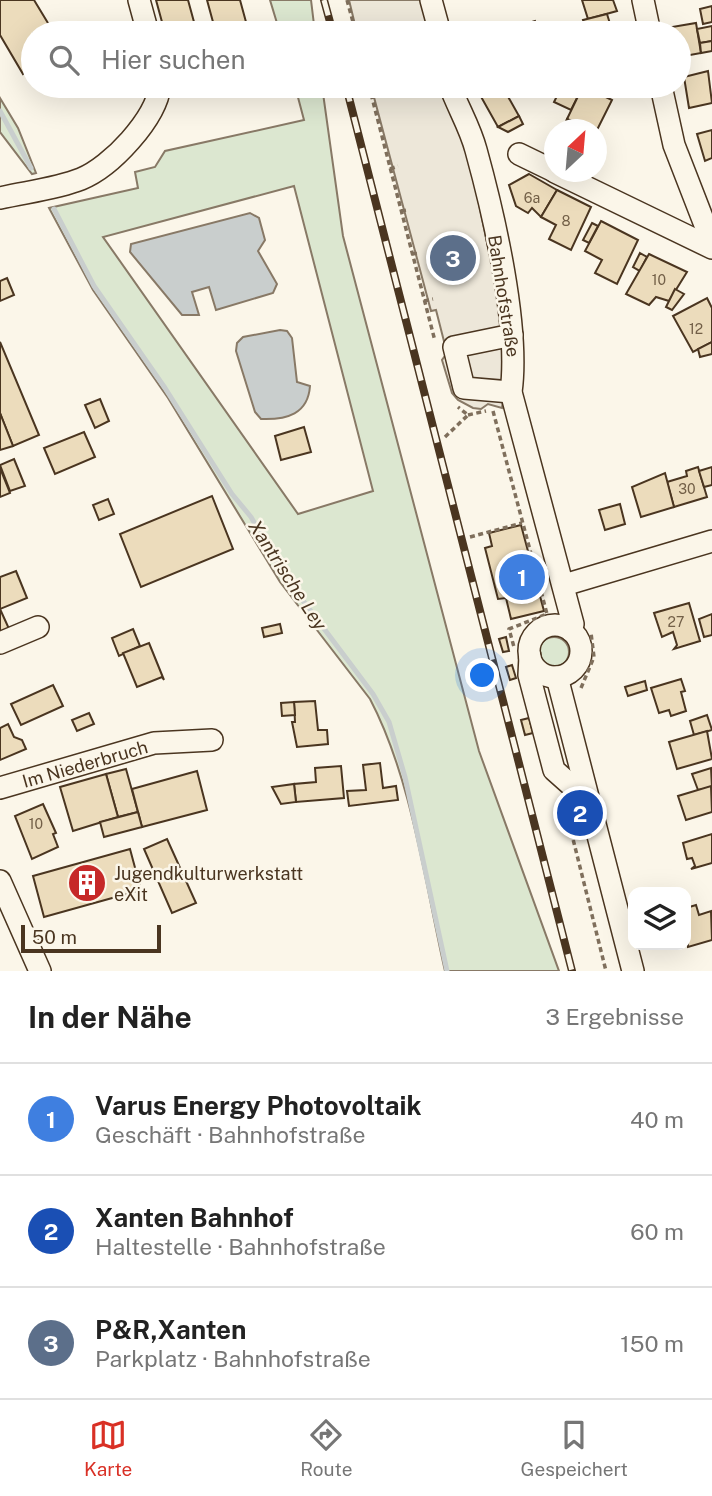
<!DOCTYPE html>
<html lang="de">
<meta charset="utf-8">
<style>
:root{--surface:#fff;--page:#f2f2f2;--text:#222;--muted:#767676;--line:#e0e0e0;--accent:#d93025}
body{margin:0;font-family:"Public Sans",sans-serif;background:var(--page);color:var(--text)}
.controls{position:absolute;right:21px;bottom:21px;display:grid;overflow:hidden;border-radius:14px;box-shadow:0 7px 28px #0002}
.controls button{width:63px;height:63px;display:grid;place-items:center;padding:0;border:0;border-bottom:2px solid var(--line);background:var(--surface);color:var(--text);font:35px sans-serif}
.compass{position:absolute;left:544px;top:119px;width:63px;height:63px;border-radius:50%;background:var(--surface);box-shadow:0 7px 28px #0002;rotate:26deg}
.scale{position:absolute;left:21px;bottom:18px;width:140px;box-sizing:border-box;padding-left:7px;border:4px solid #4a3520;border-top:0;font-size:19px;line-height:24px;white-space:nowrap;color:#4a3520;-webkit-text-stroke:5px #fbf6e9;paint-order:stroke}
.you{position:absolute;left:483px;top:676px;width:24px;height:24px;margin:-18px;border:5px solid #fff;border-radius:50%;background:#1a73e8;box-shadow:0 0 0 10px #1a73e833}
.badge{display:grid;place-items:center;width:46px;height:46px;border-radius:50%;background:var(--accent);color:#fff;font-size:23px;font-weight:700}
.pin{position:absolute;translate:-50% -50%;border:4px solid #fff;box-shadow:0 2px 7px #0006}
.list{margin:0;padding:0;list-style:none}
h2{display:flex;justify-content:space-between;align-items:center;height:91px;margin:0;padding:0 28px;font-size:30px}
h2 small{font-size:23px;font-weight:400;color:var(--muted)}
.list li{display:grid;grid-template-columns:46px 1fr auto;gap:21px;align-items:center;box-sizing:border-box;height:112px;padding:0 28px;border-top:2px solid var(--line)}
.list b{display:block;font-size:26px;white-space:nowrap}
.list p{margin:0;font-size:23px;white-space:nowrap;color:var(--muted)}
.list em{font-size:23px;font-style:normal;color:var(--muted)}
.icon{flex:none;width:38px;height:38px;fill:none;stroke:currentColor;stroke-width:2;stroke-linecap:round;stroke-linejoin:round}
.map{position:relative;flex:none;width:712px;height:971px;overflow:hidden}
.search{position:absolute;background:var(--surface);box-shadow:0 7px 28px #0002;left:21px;right:21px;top:21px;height:77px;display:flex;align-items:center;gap:18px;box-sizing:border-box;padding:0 24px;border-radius:38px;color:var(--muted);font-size:26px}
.sheet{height:427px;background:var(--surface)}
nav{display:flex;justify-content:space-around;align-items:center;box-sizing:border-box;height:98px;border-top:2px solid var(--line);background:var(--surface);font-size:19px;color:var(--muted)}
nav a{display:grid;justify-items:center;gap:4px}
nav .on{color:var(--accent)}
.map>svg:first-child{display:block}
</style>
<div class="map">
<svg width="712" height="971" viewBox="0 0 712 971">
<rect width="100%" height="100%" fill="#fbf6e9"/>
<g fill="#dce7d0" stroke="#887966" stroke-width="2" fill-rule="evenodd">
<path d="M270,0H311L315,33H280Z"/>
<path d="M295,86H322L343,236L479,751L559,971H445C425,884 412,779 370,699L280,582L168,398L93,290L49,208L138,188L135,172L155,167L165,151L304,120ZM294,186L373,491L298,514L103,237Z"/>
<path d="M0,98L18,128L36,173L32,174L0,132Z"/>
<circle cx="554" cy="652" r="15"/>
</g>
<g fill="#ede7d9" stroke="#887966" stroke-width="2">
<path d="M349,0H421L433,33H357Z"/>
<path d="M371,86H444L467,146L495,281L506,372L502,408L488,404L481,409L473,408L458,400L452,393L442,360L447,353L436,310L431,311Z"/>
</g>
<g fill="#c9cecd" stroke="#887966" stroke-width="2">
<path d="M250,213L259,218L265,240L258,251L277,284L273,293L216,310L209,287L192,292L199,315H182L130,252L131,244Z"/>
<path d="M280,330L287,331L292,338L297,382L310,386C308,414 287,420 261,419L255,412L236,351L237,343L243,337Z"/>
</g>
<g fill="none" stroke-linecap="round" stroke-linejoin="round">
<g stroke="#c9cecd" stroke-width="5">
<path d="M0,111L31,168"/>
<path d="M54,209L94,286L165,388L232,494L251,517L286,578L373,694L389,722L405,777L447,971"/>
</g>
</g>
<g fill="#ecdcbc" stroke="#4a3520" stroke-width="2">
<path d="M0,0H34L54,33H33V68L23,74L0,35Z"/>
<path d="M156,0H188L197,33H165Z"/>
<path d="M207,0H240L249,33H216Z"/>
<path d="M582,0H613L617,11L588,19Z"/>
<path d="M712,6V22L703,24L700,9Z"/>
<path d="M607,14L611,27L587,33L583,20Z"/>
<path d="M535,21L539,33H496Z"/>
<path d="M696,23L701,53L679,57V33H673L672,27Z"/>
<path d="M712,26V41L700,43L697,29Z"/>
<path d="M712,41V51L701,53L700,43Z"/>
<path d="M708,71L712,103L689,108L684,77Z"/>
<path d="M475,86H502L519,116L498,127Z"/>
<path d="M562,86H583L571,110L554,102Z"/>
<path d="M583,86L612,100L596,132L567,119Z"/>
<path d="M519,116L523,124L508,132L498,127Z"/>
<path d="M567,119L589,130H562Z"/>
<path d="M712,130V158L705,161L697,134Z"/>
<path d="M529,174L557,190L541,217L532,208L528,213L516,206L509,185Z"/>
<path d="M557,190L591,207L571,250L549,239L556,225L541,217Z"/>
<path d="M601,221L638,240L617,284L595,273L602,260L585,251Z"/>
<path d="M592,223L598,226L589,243L583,240Z"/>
<path d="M640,253L647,257L640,271L633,267Z"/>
<path d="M649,254L687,272L669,301L656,297L649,305L626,294Z"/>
<path d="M7,278L14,295L0,301V281Z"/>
<path d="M675,289L684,294L672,310L666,307Z"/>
<path d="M707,298L712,308V342L693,352L673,316Z"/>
<path d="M0,342L39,435L13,446L0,413Z"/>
<path d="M712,342V354L700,357L698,349Z"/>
<path d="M100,399L109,421L95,428L85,405Z"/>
<path d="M0,413L13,446L0,450Z"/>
<path d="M304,427L311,452L281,460L275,436Z"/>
<path d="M84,432L95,457L55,474L44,448Z"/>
<path d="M14,459L25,486L10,491L0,465Z"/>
<path d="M698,467L707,497L674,507L667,482L687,476L686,471Z"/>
<path d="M712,467V485L704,487L699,471Z"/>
<path d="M0,468L10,493L0,497Z"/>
<path d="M665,473L674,507L641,517L632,487Z"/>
<path d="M212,496L233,549L141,587L120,534Z"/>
<path d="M108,499L114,514L99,520L93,505Z"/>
<path d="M620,504L625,524L605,530L599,510Z"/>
<path d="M521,525L544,611L511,619L506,598L498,599L485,548L492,546L489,533Z"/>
<path d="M16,571L27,598L0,609V577Z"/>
<path d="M689,603L700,641L674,649L677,645L673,632L662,637L654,613Z"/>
<path d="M0,609L10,631L0,635Z"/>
<path d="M712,614V635L704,637L699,619Z"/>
<path d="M280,624L282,633L264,637L262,628Z"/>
<path d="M133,629L140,646L119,656L112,638Z"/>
<path d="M506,637L509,651L503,652L499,639Z"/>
<path d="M149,643L164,680L162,677L137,687L123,653Z"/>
<path d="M512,665L516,678L510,680L506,667Z"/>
<path d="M681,679L685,691L681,692L686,711L671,716L669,710L659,713L651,688Z"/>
<path d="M645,681L647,690L628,696L625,687Z"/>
<path d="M53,685L63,706L21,725L11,704Z"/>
<path d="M315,701L318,730H327L328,744L297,747L292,722H295L294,702Z"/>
<path d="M294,702L295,715L282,716L281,703Z"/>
<path d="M89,713L94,724L77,731L72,720Z"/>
<path d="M707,715L712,730L694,735L690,721Z"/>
<path d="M529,718L533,733L525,735L521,720Z"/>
<path d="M8,724L14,737L22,740L26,749L0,760V728Z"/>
<path d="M707,731L712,759L677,769L669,742Z"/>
<path d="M380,763L383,788L396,786L398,800L349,806L347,791L366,790L363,765Z"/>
<path d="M341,766L344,798L296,802L294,784L316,782L315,768Z"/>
<path d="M711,768L712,788L698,790L692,774Z"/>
<path d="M126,769L138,812L118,817L106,774Z"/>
<path d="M197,771L207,810L142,827L132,789Z"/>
<path d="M106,774L118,817L73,831L60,787Z"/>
<path d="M294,784L296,802L281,804L272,787Z"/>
<path d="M711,786L712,812L686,820L678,796Z"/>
<path d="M43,804L56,833L53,834L58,847L32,859L15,816Z"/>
<path d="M138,812L142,827L104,837L100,822Z"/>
<path d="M712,834V863L691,869L695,866L692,858L687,859L683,843Z"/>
<path d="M167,839L196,903L172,913L144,849Z"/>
<path d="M130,849L141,890L44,917L33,876Z"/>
<path d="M696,905L699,915L711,911L712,940L688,947L686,908Z"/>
</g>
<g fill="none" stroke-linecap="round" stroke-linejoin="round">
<defs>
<g id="minor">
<path d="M139,0L148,33"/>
<path d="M431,0L440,33"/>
<path d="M643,0L650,33"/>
<path d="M450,86C458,108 470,127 476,150C494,215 520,327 511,392L573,624L571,631"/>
<path d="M661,86L674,145L712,243"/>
<path d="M519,154L554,171"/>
<path d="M555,172L712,248"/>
<path d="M0,198C26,192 56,189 81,179C111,167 156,119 160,86"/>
<path d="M511,392L464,388L454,347L512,335"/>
<path d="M564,585L712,541"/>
<circle cx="555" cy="651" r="26"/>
<path d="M0,643L38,627"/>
<path d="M530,656L529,675L554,770L590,802"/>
<path d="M557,677L633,971"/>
<path d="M0,788L154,743L212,740"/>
<path d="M0,881L40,971"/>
</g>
</defs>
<use href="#minor" stroke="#4a3520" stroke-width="24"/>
<g stroke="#7f6f5c" stroke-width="3.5" stroke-dasharray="5 3.5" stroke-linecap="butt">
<path d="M347,0L356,33"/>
<path d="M369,86L435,341"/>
<path d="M390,169L398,166"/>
<path d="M401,211L408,210"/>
<path d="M412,254L420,253"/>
<path d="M424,301L433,299"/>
<path d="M493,411L547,614L509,629L514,647"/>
<path d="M468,415L486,411"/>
<path d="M445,437L468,415L458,407"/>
<path d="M470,537L522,523"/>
<path d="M581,688L594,657L591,633"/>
<path d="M565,807L606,971"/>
</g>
<use href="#minor" stroke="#fbf6e9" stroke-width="21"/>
<defs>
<g id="rail">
<path d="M324,0L333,33"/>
<path d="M346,86L572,971"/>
</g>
</defs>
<use href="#rail" stroke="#4a3520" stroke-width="8"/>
<use href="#rail" stroke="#fbf6e9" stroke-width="5" stroke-dasharray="16" stroke-linecap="butt"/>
</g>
<defs>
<symbol id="building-disc" viewBox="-11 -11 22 22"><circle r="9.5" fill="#c62828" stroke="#fbf6e9"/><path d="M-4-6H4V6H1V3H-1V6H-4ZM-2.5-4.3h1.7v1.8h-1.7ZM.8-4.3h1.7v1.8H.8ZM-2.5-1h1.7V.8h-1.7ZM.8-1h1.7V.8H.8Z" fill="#fff"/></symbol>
</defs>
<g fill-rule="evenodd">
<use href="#building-disc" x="65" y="861" width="44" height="44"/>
</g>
<g text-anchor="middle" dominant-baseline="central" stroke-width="5" stroke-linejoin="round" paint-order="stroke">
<g font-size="14" fill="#725f47">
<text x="532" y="198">6a</text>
<text x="566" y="221">8</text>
<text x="659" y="280">10</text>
<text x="696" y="329">12</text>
<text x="687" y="489">30</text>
<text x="676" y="622">27</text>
<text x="36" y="824">10</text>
</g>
<g font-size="18" fill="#4a3520" stroke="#fbf6e9">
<text transform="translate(504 296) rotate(81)">Bahnhofstraße</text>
<text transform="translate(85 764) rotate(-16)">Im Niederbruch</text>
</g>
<g font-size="18" fill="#4a3520" stroke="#fbf6e9" text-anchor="start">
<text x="114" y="873">Jugendkulturwerkstatt<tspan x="114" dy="21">eXit</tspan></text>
</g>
<g font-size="19" font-style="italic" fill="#4a3520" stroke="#fbf6e9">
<text transform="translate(288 575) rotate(57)">Xantrische Ley</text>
</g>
</g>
</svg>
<div class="controls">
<button><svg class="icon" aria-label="layers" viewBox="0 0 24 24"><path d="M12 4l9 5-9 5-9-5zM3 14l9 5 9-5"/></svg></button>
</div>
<svg class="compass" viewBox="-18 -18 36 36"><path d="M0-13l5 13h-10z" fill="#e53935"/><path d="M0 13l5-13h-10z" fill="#767676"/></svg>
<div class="scale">50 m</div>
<div class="you"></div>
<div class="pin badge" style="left:522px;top:577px;background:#3f7fe0">1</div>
<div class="pin badge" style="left:580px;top:813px;background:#1a4fb4">2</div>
<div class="pin badge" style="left:453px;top:258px;background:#5c6f8a">3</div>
<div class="search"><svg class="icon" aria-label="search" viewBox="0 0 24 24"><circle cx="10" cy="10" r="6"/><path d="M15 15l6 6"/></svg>Hier suchen</div>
</div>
<section class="sheet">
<h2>In der Nähe<small>3 Ergebnisse</small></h2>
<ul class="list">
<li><span class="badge" style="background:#3f7fe0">1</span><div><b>Varus Energy Photovoltaik</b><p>Geschäft · Bahnhofstraße</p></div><em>40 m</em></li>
<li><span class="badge" style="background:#1a4fb4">2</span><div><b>Xanten Bahnhof</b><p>Haltestelle · Bahnhofstraße</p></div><em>60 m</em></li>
<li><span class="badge" style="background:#5c6f8a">3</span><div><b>P&amp;R,Xanten</b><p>Parkplatz · Bahnhofstraße</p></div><em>150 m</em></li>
</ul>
</section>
<nav>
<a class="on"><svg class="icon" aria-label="map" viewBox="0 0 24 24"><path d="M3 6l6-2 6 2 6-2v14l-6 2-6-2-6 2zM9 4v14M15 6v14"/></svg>Karte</a>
<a><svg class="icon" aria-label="directions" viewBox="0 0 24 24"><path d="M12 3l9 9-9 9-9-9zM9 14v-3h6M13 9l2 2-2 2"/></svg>Route</a>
<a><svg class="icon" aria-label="saved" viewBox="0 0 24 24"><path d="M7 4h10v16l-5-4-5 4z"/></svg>Gespeichert</a>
</nav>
